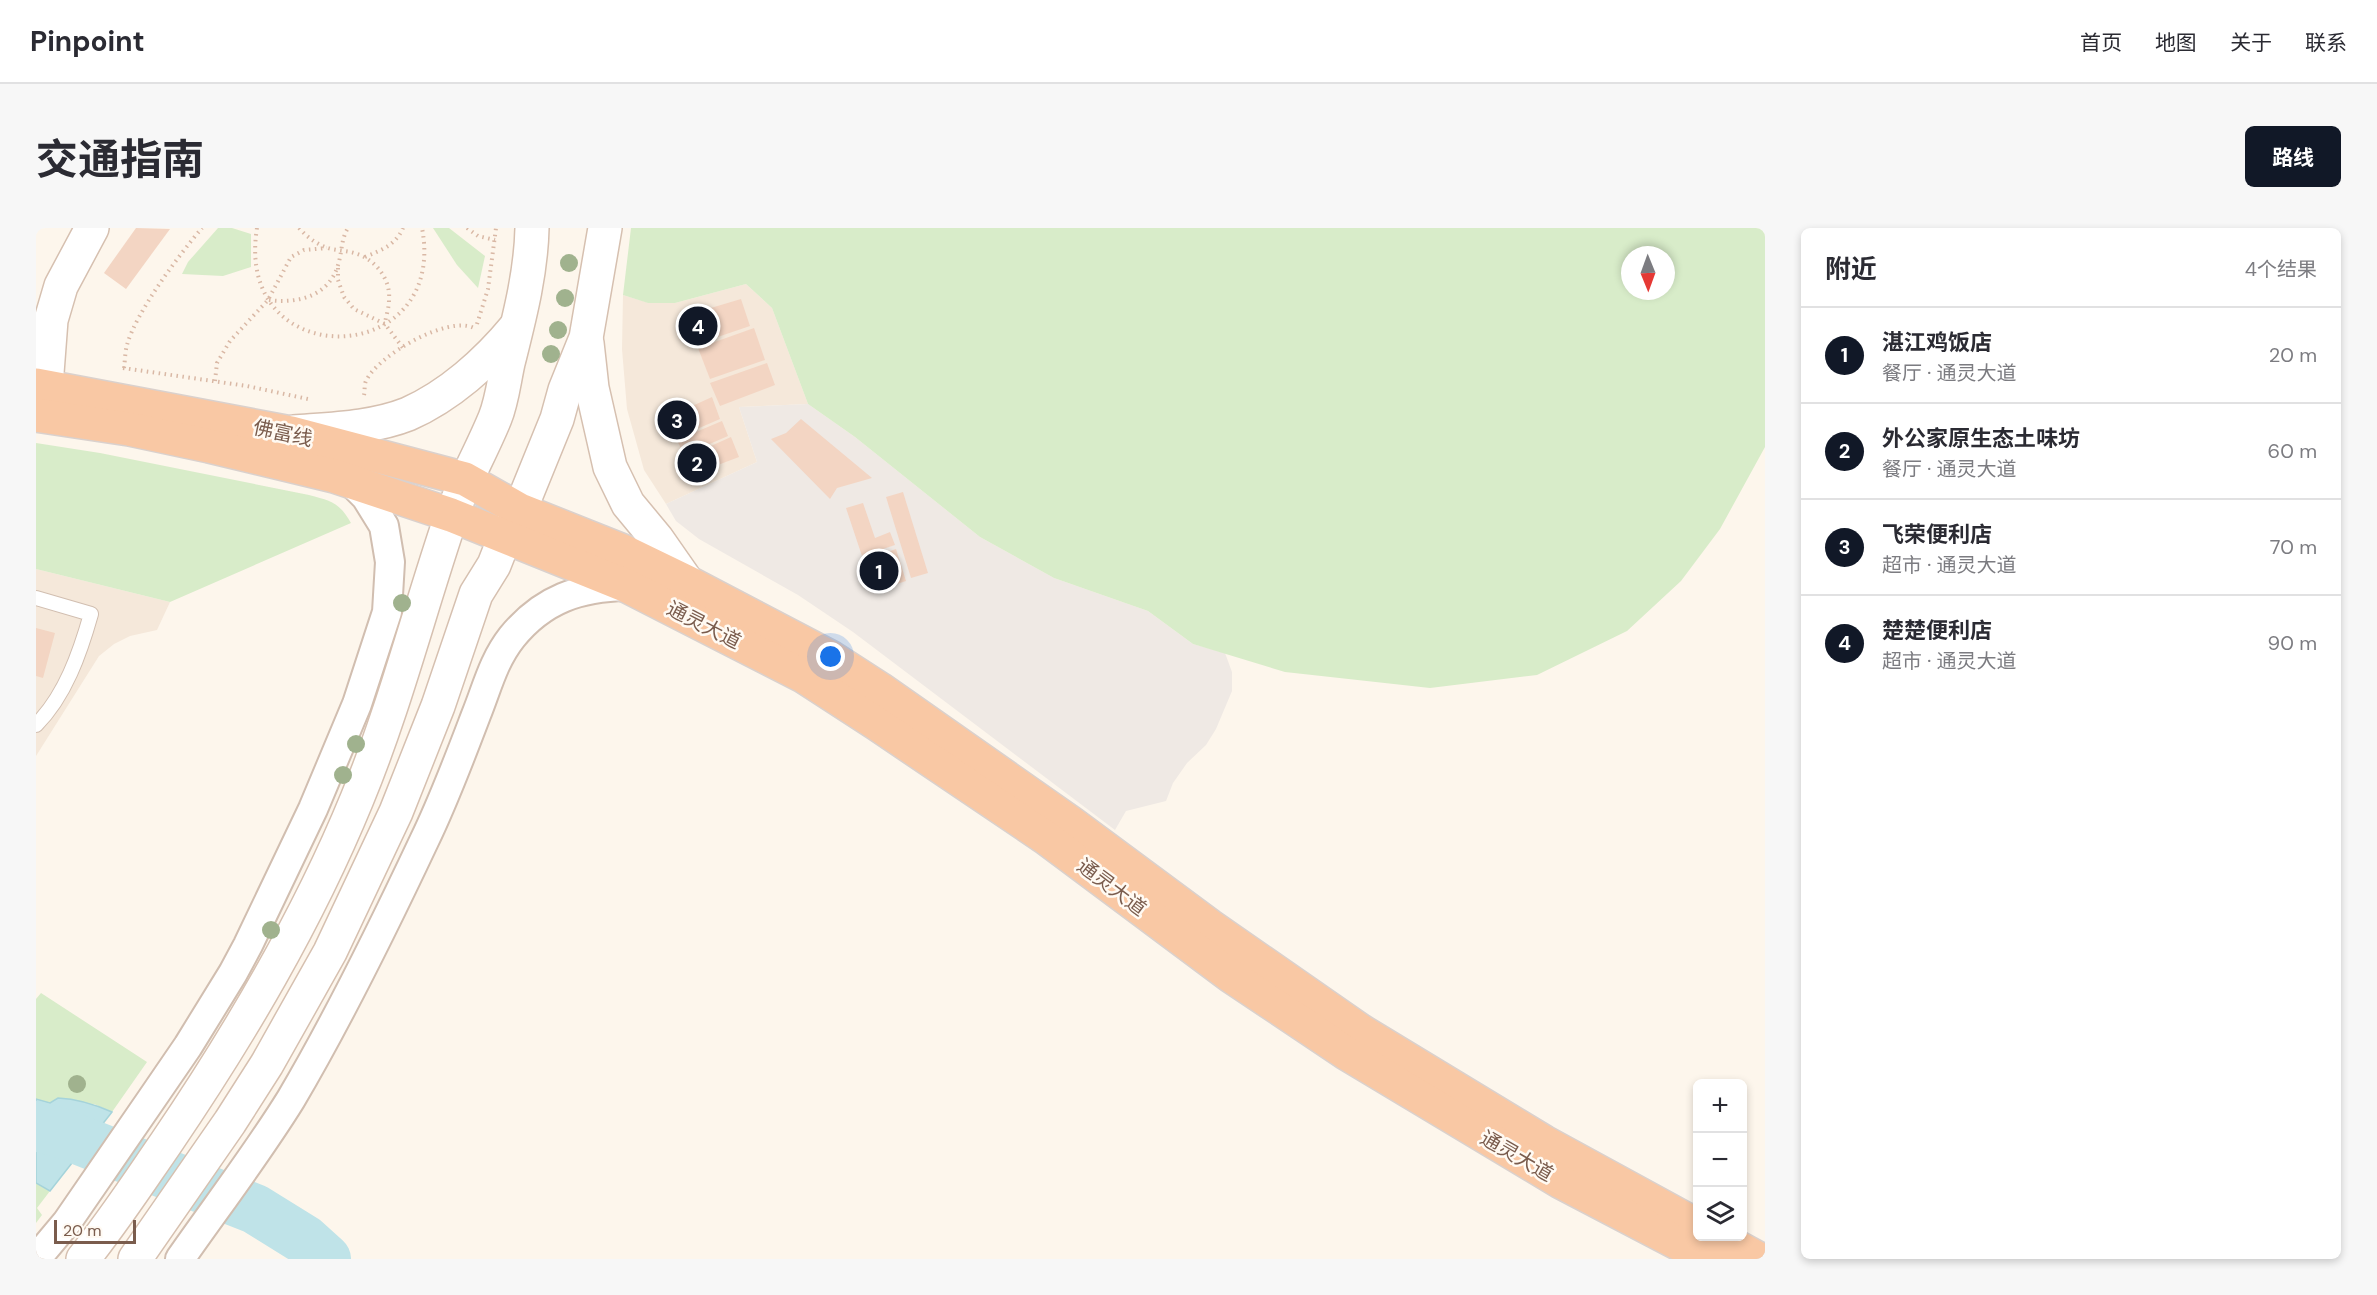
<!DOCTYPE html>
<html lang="zh">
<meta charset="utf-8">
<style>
:root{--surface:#fff;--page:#f7f7f7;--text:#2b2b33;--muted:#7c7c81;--line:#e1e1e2;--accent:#111827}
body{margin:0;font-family:"DM Sans","Noto Sans SC",sans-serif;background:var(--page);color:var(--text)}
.controls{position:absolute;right:18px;bottom:18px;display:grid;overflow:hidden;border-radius:9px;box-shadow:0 3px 9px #0003}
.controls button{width:54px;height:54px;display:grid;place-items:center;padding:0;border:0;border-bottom:2px solid var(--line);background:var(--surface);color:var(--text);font:30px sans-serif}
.compass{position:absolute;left:1585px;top:18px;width:54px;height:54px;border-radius:50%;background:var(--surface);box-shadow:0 3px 9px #0003;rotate:179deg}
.scale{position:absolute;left:18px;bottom:15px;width:82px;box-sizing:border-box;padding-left:6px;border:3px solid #7a5c4d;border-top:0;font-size:16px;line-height:21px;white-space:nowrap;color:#7a5c4d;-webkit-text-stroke:4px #fffaf3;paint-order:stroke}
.you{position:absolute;left:795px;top:429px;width:21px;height:21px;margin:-15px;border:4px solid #fff;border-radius:50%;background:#1a73e8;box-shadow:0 0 0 9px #1a73e833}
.badge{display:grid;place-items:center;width:39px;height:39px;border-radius:50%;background:var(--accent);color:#fff;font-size:20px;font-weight:700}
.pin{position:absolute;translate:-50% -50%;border:3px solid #fff;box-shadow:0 2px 6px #0006}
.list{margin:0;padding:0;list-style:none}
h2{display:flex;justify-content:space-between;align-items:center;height:78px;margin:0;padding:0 24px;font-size:26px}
h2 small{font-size:20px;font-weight:400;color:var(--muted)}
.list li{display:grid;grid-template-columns:39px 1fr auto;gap:18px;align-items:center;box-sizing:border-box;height:96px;padding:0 24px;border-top:2px solid var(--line)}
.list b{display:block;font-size:22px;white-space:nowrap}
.list p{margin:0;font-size:20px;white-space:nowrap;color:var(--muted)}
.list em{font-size:20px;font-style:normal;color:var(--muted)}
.icon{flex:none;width:33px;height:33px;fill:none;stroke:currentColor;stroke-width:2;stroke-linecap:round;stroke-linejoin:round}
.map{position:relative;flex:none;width:1729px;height:1031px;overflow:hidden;border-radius:9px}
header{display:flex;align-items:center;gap:36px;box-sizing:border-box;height:84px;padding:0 30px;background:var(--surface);border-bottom:2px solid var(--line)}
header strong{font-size:28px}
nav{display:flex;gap:33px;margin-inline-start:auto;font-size:21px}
.intro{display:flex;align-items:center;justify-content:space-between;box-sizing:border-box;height:144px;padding:0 36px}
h1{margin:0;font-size:42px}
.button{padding:15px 27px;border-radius:9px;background:var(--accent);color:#fff;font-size:21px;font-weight:700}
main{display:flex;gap:36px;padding:0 36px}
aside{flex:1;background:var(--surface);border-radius:9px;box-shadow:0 3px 9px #0003}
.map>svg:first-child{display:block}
</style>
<header>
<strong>Pinpoint</strong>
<nav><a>首页</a><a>地图</a><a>关于</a><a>联系</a></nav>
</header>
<div class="intro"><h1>交通指南</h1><a class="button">路线</a></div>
<main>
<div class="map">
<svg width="1729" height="1031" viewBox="0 0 1729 1031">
<rect width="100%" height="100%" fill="#fdf6ec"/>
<g fill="#f5e8da">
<path d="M710,56L736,80L772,176L703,179L721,234L630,276L608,242L591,181L586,121L587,67L613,75H639Z"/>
<path d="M0,341L134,374L121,402L94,408L78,416L63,428L0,528Z"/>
</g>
<path fill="#efe9e4" d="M772,176L819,209L944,309L1018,350L1112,383L1157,416L1189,425L1196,444V463L1180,501L1170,517L1151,535L1137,555L1130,573L1090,583L1079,602L817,404L762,367L663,311L640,293L630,276L721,234L703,179Z"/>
<g fill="#d8ecc9" fill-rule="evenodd">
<path d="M182,0H196L215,6V39L187,48L146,46L152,34Z"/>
<path d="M397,0H413L449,28L442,60L421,37Z"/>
<path d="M595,0H1729V219L1684,301L1645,353L1591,403L1501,447L1394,460L1249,444L1157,416L1112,383L1018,350L944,309L819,209L772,176L736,80L710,56L639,75H612L587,67ZM1594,27H1630V63H1594Z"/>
<path d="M0,215L64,225L273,267C295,273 303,274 315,295L134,374L0,341Z"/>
<path d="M5,765L111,834L76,884L58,876L14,875L0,871V771Z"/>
<path d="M0,955L14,963L1,980L6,987L0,995Z"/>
</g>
<path fill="#bfe3e8" stroke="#a5d3da" stroke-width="1.5" d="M22,870C42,871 58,876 76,884L14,963L0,955V871L14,875Z"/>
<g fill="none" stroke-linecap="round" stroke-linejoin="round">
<path stroke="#bfe3e8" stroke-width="50" d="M0,898L28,906L219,981L269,1012L290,1031"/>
</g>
<g fill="#f3d5c3">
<path d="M100,0L134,1L90,61L68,45Z"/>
<path d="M705,71L714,98L661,116L648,88Z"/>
<path d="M718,100L729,132L674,151L662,120Z"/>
<path d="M731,135L739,157L684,178L674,155Z"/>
<path d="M676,169L684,191L640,210L632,189Z"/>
<path d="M765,191L836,250L801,260L794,271L735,211L750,205Z"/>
<path d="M686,193L692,208L648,227L641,212Z"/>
<path d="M695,209L703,229L658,246L648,230Z"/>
<path d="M867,264L892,345L875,350L850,269Z"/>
<path d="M827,275L839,310L854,304L859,317L826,328L810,280Z"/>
<path d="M860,321L870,353L837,364L827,332Z"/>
<path d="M0,400L19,405L7,450L0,448Z"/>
</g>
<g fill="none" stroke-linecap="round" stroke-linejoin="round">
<defs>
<path id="service" d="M0,370L55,386C44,425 29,468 0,497"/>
<g id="minor">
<path d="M0,1031L31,994L115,872L152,818L197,745L212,717L277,581L321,476L351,384L354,334L348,298L330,269L315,254"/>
<path d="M144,1031C181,978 221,926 255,871C304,788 347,700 388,613C408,572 424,529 440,487C451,460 457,433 476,409C507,371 543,359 591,358"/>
</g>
<g id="secondary">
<path d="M551,115L556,160L574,239L592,276L621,311L651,354"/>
<path d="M10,158L15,92L25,58L56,0"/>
<path d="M258,204C295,201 337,200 372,186C413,168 451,134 479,100"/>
<path d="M47,1031C77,994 103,954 130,915C204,806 271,693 321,571C359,479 383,383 415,289C427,255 445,224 459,190C466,173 468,153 472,135C483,91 495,46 496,0"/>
<path d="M99,1031L194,894L231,836L294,724L360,584L402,478L440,366L458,337L469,309L484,282L521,191L529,162L550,110L569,0"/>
</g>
<g id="trunk">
<path d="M0,157L255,205L429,251L484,282L587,323L651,354L796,430L844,461L1035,595L1174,698L1325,803L1508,914L1662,998"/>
<path d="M0,187L93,201L173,218L298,248L415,287L591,358L767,448L841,496L1010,610L1195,748L1310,825L1525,954L1672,1031"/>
<path d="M1681,1008L1723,1031"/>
</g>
</defs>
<use href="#service" stroke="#d1beb0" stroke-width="16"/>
<use href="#minor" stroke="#d1beb0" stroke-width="32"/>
<use href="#secondary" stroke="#d6c0b0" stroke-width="36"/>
<use href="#trunk" stroke="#dad1cd" stroke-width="36"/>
<g stroke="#d9b8a5" stroke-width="4" stroke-dasharray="1.5 4.5" stroke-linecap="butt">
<path d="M221,0C197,148 413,141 386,0"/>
<path d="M263,0C270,8 279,15 289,19C299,23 311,22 321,26C340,32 355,52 353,72C353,80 350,88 349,95"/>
<path d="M431,0L442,8L459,12"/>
<path d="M329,29C345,22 359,18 367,0"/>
<path d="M302,40V52L308,69L318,81L349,96L367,120"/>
<path d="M233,72C262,76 293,68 302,37C306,25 305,11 312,0"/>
<path d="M441,96L452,61L460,0"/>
<path d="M87,140L211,158L272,171"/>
<path d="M88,140C89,133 89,124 91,117C100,84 143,27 166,0"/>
<path d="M179,153L181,135L194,113L232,72L255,29L268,22L291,20"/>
<path d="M328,167C329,163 328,157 330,153C342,127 412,87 438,100"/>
</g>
<use href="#service" stroke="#fff" stroke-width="14"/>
<use href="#minor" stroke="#fff" stroke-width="28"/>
<use href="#secondary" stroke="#fff" stroke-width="33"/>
<use href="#trunk" stroke="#f9c8a4" stroke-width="33"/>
</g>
<g fill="#a0b28e">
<circle cx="533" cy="35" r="9"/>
<circle cx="529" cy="70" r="9"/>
<circle cx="522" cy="102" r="9"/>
<circle cx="515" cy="126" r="9"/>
<circle cx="366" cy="375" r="9"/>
<circle cx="320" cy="516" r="9"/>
<circle cx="307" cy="547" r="9"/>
<circle cx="235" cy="702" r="9"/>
<circle cx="41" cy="856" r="9"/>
</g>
<g text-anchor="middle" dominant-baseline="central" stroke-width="5" stroke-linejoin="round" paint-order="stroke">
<g font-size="20" fill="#7a5c4d" stroke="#fffaf3">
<text transform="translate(247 205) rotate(12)">佛富线</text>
<text transform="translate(668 397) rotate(27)">通灵大道</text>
<text transform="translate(1076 659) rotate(37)">通灵大道</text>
<text transform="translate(1481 928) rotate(30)">通灵大道</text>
</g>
</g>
</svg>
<div class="controls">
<button>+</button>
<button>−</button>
<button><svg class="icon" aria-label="layers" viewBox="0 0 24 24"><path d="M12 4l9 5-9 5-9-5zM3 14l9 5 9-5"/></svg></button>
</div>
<svg class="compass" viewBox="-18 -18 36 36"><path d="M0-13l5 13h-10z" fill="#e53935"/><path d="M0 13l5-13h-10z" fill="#7c7c81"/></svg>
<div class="scale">20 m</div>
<div class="you"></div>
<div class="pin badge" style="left:843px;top:343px">1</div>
<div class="pin badge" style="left:661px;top:235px">2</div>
<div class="pin badge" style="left:641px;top:192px">3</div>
<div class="pin badge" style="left:662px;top:98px">4</div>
</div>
<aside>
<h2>附近<small>4个结果</small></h2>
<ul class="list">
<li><span class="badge">1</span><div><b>湛江鸡饭店</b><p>餐厅 · 通灵大道</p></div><em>20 m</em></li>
<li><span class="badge">2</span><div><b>外公家原生态土味坊</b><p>餐厅 · 通灵大道</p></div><em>60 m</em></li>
<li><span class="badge">3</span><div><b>飞荣便利店</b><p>超市 · 通灵大道</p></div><em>70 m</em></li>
<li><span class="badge">4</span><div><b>楚楚便利店</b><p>超市 · 通灵大道</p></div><em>90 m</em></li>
</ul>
</aside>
</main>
